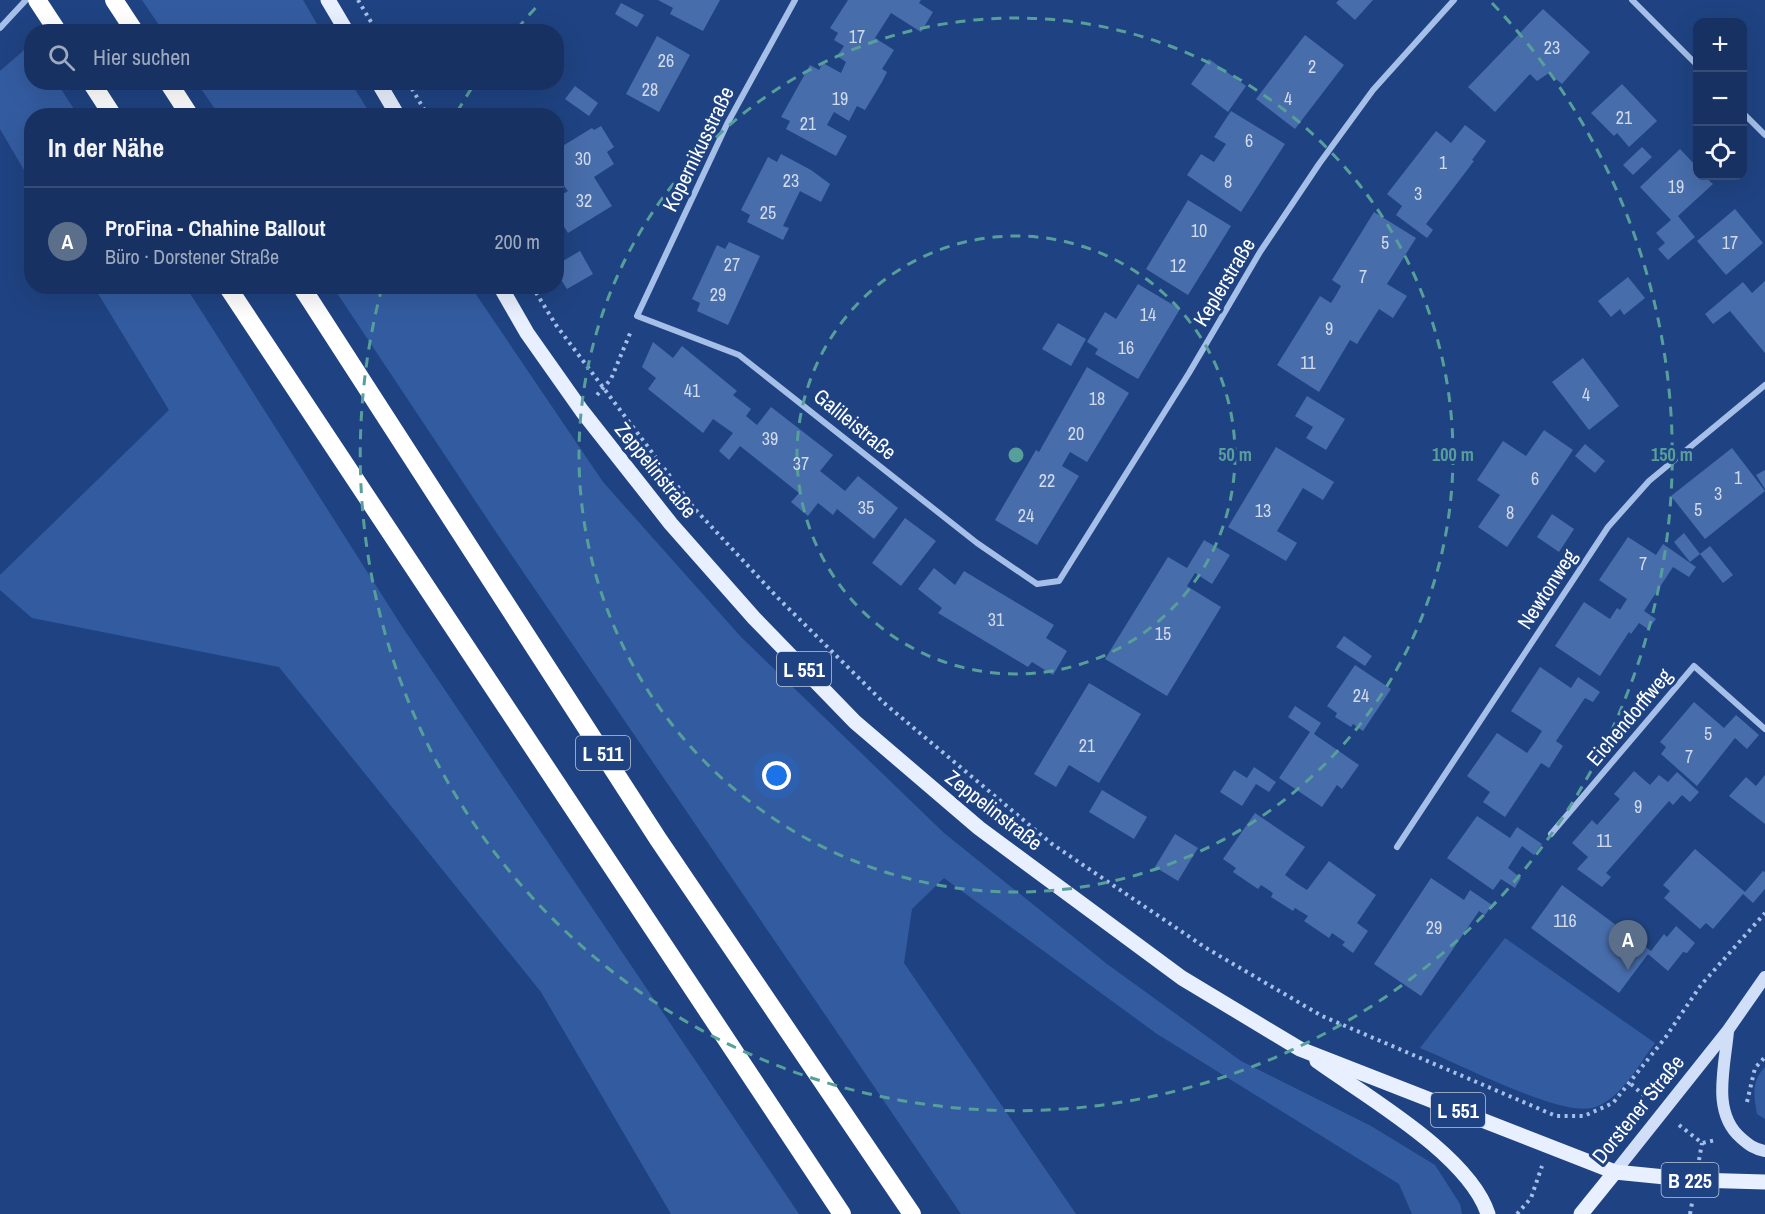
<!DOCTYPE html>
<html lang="de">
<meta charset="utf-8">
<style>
:root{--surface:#173262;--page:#203a68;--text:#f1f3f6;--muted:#9eaabe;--line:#364d77;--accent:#d6ab8b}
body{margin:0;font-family:"Archivo Narrow",sans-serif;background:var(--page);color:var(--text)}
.controls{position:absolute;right:18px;top:18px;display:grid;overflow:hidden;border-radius:12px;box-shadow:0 6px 24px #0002}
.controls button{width:54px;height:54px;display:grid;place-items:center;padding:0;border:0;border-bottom:2px solid var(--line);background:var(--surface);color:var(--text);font:30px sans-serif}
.you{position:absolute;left:777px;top:776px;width:21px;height:21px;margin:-15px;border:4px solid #fff;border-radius:50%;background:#1a73e8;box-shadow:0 0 0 9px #1a73e833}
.badge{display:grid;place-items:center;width:39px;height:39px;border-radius:50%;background:var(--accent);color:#fff;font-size:20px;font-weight:700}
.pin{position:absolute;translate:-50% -50px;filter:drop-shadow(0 2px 3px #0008)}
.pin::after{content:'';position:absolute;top:32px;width:21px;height:18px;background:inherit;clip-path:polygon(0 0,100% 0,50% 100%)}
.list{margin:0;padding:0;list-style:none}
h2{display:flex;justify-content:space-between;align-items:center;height:78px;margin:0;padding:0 24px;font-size:26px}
h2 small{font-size:20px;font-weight:400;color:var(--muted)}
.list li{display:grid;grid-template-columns:39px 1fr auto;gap:18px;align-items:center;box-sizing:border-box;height:108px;padding:0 24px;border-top:2px solid var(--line)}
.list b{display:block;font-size:22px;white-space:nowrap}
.list p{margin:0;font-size:20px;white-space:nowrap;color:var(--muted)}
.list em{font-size:20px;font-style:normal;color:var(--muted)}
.icon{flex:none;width:33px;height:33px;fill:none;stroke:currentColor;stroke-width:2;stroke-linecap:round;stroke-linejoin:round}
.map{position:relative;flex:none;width:1765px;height:1214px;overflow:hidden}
.search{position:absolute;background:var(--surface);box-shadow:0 6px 24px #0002;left:24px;top:24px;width:540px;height:66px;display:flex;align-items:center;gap:15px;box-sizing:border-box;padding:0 21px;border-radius:24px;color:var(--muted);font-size:22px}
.panel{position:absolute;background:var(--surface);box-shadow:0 6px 24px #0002;left:24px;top:108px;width:540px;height:186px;border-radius:24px}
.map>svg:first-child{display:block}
</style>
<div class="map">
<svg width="1765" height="1214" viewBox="0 0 1765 1214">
<rect width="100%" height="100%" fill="#1f4382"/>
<g fill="#335ca0">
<path d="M142,0H303L321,31H163Z"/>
<path d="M31,44L32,82L57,83L78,115L32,116L31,182L0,129V71Z"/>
<path d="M197,83H351L371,115H219Z"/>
<path d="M94,287H186L401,625L799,1214H671L541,992L279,667L32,618L0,590V575L169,410Z"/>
<path d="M333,287H471L603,482L741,637L944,833L1107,964L1241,1061L1371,1126L1435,1165L1460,1204L1462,1214H1412L1399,1184L1157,1034L944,878L912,909L904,963L1076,1214H961L498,535Z"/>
<path d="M1505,938L1655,1043C1639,1064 1619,1102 1592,1108C1559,1116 1455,1062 1420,1048Z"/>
<path d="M1765,1067V1119L1757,1114C1754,1095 1751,1082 1765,1067Z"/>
</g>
<g fill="#476dab">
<path d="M658,0H720L703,31L670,14L673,8Z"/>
<path d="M848,0H921L919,3L933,12L921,32L891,13L875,38L894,50L882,69L887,72L882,82L865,110L857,106L849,121L834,112L827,125L847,136L836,156L786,129L790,121L781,117L810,65L819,70L823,63L841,73L846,62L837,56L844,46L834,40L838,33L830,28Z"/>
<path d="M1339,0H1373L1355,20L1336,3Z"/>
<path d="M621,3L644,15L637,27L615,14Z"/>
<path d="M1543,9L1590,52L1562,84L1549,73L1537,81L1530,74L1495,112L1468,87Z"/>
<path d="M1305,35L1344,65L1295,129L1256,99Z"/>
<path d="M657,36L690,55L659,112L626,94Z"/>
<path d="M1209,59L1246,86L1228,112L1191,84Z"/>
<path d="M1622,84L1657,121L1629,147L1617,133L1614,136L1591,113Z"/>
<path d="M575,86L598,103L589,116L565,99Z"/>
<path d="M1231,111L1285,144L1241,212L1187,175L1201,154L1214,162L1226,144L1214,137Z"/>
<path d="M1465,125L1486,141L1472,160L1474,161L1426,224L1433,230L1427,238L1396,215L1402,206L1387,194L1436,131L1451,143Z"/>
<path d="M601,126L614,147L607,152L614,164L594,177L612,206L568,233L556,214L563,194L568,191L556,175V143L561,147L592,128L594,130Z"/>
<path d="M1642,147L1652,157L1633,175L1623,165Z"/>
<path d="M1680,149L1698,168V176H1704L1713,184L1678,216L1695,237L1668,260L1658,249L1665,243L1656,233L1671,220L1640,187Z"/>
<path d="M781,154L811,170L830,184L821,202L800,191L783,226L789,228L783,240L747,222L750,215L741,210L768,157L777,162Z"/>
<path d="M1188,200L1231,226L1188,295L1146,269Z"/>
<path d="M1735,209L1763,243L1726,275L1697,241Z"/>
<path d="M1374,212L1416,238L1387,284L1407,296L1393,318L1379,309L1357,344L1350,340L1319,392L1277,365L1320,296L1331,303L1336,295L1341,286L1332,280Z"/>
<path d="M729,242L760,256L728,325L697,311L700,303L692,299L717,245L725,249Z"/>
<path d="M580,251L593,274L567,289L556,272V265Z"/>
<path d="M1628,277L1645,298L1624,315L1620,309L1611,317L1598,301Z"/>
<path d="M1765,281V353L1730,311L1713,324L1705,314L1743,282L1752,293Z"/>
<path d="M1138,284L1180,309L1138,379L1095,354L1098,349L1087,342L1105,312L1116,319Z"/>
<path d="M1058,323L1086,339L1071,366L1042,349Z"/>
<path d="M653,342L673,358L682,346L737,391L733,395L751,409L746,416L757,425L771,407L833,455L820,471L845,491L858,476L898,508L874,539L837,509L833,515L818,503L808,516L791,502L799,493L740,446L729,460L719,451L733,433L713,419L703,433L648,389L656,378L642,367Z"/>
<path d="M1583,358L1619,406L1589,430L1552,382Z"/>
<path d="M1087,367L1129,393L1087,462L1070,452L1062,466L1079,476L1037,545L995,520L1036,450L1039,452Z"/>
<path d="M1307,396L1345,419L1326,450L1306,438L1313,427L1295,416Z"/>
<path d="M1544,430L1573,450L1507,547L1478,527L1500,495L1477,480L1503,441L1526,456Z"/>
<path d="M1585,444L1605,461L1595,473L1575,456Z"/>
<path d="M1276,447L1334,482L1323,500L1303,488L1277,531L1297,543L1286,561L1228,527Z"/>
<path d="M1732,448L1765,491L1705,539L1671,496Z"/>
<path d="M1765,470V489L1756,475Z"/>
<path d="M1552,514L1574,529L1559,552L1537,537Z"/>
<path d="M905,518L936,541L901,586L872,563Z"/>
<path d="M1684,533L1700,554L1690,562L1674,542Z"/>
<path d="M1628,537L1656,555L1663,544L1696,567L1689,577L1673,567L1644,611L1656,619L1648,629L1639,623L1631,634L1629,632L1600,676L1555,646L1584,602L1610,619L1617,608L1620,610L1627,599L1599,580Z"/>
<path d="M1204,540L1230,555L1212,584L1195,573L1187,586L1221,607L1167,696L1105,659L1168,557L1187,568Z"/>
<path d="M1710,546L1733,575L1723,583L1700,554Z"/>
<path d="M934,568L955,585L964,571L1054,625L1046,638L1067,651L1053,675L1032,662L1028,667L938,613L942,608L918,589Z"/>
<path d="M1344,636L1372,656L1365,666L1336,647Z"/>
<path d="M1355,665L1391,689L1363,731L1353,724L1351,727L1335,717L1337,713L1327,706Z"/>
<path d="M1540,667L1571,688L1578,677L1600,692L1593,702L1585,698L1556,741L1563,746L1549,768L1541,763L1505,817L1483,802L1490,792L1467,776L1497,733L1527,753L1535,742L1542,731L1511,711Z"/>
<path d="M1089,683L1141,714L1099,783L1069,765L1056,787L1034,774Z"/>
<path d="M1694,702L1724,728L1736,715L1759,735L1747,749L1735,738L1697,786L1661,754L1666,747L1660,742Z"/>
<path d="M1295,706L1321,723L1314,734L1359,765L1342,789L1337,785L1322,807L1279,778L1310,732L1288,717Z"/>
<path d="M1254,767L1276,782L1269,792L1256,784L1242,806L1220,792L1234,770L1247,778Z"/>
<path d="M1634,771L1650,785L1659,775L1668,782L1677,772L1699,792L1690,802L1682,795L1673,805L1669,801L1606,873L1611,877L1602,887L1577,869L1588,857L1572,843L1592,820L1597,825L1620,799L1614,794Z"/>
<path d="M1765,775V824L1729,796L1746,777L1756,786Z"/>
<path d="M1102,790L1147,817L1134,839L1089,812Z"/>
<path d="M1255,813L1305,847L1285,875L1296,883L1307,890L1329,861L1376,895L1357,923L1368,931L1353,953L1342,945L1345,942L1332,933L1329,938L1304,921L1308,916L1295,908L1293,911L1271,897L1273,893L1261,885L1258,889L1233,872L1236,868L1223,859Z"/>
<path d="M1477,816L1510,838L1517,827L1542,844L1534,855L1522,846L1508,868L1521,878L1515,888L1501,879L1493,890L1447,858Z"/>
<path d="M1175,834L1198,848L1178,881L1155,867Z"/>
<path d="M1695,849L1745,892L1763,871L1765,872V889L1753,903L1743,894L1713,929L1706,923L1700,929L1664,898L1670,891L1663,885Z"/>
<path d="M1431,878L1464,900L1470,890L1492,905L1485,915L1479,911L1421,996L1374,964Z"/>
<path d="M1562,885L1651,951L1664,934L1667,937L1676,926L1695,943L1687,953L1683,952L1668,971L1648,954L1619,993L1531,928Z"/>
</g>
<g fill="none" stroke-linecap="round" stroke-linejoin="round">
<g stroke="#a5bfe9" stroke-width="4" stroke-dasharray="3 4.5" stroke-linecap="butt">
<path d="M358,0L377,32"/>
<path d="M408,82L428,116"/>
<path d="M532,286L556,325L694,508L777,597L884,703L1052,844L1206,948L1322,1016L1556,1116H1584L1613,1103L1665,1038L1701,985L1765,913"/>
<path d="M597,395L611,379L631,331"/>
<path d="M1631,1084L1648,1099"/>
<path d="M1747,1102L1755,1068L1765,1057"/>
<path d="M1679,1125L1702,1143L1716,1140"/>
<path d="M1699,1160L1702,1143"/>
<path d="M1517,1214L1531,1198L1542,1166"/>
<path d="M1690,1214L1692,1203"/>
</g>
<g stroke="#a5bfe9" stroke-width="6">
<path d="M795,0L727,124L637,316L739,355L977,543L1037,584L1059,581L1189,373L1260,252L1319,164L1373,90L1454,0"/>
<path d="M1632,0L1698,66"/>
<path d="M0,28L26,0"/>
<path d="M1742,112L1765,135"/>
<path d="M1551,834L1694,666L1765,729"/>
<path d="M1397,847L1608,527L1649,481L1765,385"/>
</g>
<g stroke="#d0def7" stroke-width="12">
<path d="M1728,1031C1725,1067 1711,1112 1741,1138C1749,1145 1754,1149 1765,1151"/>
<path d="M1615,1172L1728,1030L1765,977"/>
</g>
<g stroke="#e8effe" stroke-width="15">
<path d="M328,0L347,32"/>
<path d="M378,82L398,116"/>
<path d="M500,286L527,333L582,411L671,524L754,618L855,722L979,828L1182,978L1300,1049L1615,1172L1695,1180L1765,1182"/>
<path d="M1317,1061C1367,1097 1469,1155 1488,1214"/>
<path d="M1581,1214L1615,1172"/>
</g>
<g stroke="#fff" stroke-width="18">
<path d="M37,0L58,32"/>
<path d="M114,0L135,32"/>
<path d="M91,82L113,116"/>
<path d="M168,82L190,116"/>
<path d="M227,286L842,1214"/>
<path d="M301,286L658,839L912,1214"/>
</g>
</g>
<g fill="none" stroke="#579f9a" stroke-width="3" stroke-dasharray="10 8">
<circle cx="1016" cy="455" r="219"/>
<circle cx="1016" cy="455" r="437"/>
<path d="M457 112A656 656 0 0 1 475 83M517 29A656 656 0 0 1 540 3M1492 3A656 656 0 1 1 381 291"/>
</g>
<g text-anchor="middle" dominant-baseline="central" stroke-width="6" stroke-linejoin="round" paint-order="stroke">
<g font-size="18" fill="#d1daea">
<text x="857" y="36">17</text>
<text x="1552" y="47">23</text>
<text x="666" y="60">26</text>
<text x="1312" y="66">2</text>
<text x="650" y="89">28</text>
<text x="840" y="98">19</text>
<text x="1288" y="98">4</text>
<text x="1624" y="117">21</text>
<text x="808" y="123">21</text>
<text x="1249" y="140">6</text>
<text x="583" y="158">30</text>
<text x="1443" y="162">1</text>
<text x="791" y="180">23</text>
<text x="1228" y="181">8</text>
<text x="1676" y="186">19</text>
<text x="1418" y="193">3</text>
<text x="584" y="200">32</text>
<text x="768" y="212">25</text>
<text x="1199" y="230">10</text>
<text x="1385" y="242">5</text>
<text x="1730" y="242">17</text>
<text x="732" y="264">27</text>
<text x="1178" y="265">12</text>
<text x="1363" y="276">7</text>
<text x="718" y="294">29</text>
<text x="1148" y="314">14</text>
<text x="1329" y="328">9</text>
<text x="1126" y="347">16</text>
<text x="1308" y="362">11</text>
<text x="692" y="390">41</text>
<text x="1586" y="394">4</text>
<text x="1097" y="398">18</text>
<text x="1076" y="433">20</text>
<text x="770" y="438">39</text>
<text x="801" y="463">37</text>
<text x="1738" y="477">1</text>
<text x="1535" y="478">6</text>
<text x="1047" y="480">22</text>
<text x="1718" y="493">3</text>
<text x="866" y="507">35</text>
<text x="1698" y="509">5</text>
<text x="1263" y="510">13</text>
<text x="1510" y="512">8</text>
<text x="1026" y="515">24</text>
<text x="1643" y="563">7</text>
<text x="996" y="619">31</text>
<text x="1163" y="633">15</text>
<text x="1361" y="695">24</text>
<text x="1708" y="733">5</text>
<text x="1087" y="745">21</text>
<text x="1689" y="756">7</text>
<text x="1638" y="806">9</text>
<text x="1604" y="840">11</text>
<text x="1565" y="920">116</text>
<text x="1434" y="927">29</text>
</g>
<g fill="#1f4382" stroke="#bcc7da" stroke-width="1.5">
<rect x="777" y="652" width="54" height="34" rx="4.5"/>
<rect x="576" y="736" width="54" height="34" rx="4.5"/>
<rect x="1431" y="1093" width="54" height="34" rx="4.5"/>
<rect x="1661.5" y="1163" width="57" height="34" rx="4.5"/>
</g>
<g font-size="20" font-weight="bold" fill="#fff">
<text x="804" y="669">L 551</text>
<text x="603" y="753">L 511</text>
<text x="1458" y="1110">L 551</text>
<text x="1690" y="1180">B 225</text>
</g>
<g font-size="21" fill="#fff" stroke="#1f4382">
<text transform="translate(698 149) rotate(-64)">Kopernikusstraße</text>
<text transform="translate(1224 282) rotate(-59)">Keplerstraße</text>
<text transform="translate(855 424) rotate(39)">Galileistraße</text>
<text transform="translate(656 470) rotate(51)">Zeppelinstraße</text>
<text transform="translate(1547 589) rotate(-57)">Newtonweg</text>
<text transform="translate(1629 717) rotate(-50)">Eichendorffweg</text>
<text transform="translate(994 810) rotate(38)">Zeppelinstraße</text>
<text transform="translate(1638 1109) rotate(-51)">Dorstener Straße</text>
</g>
</g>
<circle cx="1016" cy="455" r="9" fill="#579f9a" stroke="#1f4382" stroke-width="3"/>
<g font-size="18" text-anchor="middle" font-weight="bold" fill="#579f9a" stroke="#1f4382" stroke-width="6" stroke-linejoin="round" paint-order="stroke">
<text x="1235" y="461">50 m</text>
<text x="1453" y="461">100 m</text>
<text x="1672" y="461">150 m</text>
</g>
</svg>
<div class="controls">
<button>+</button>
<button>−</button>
<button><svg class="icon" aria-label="locate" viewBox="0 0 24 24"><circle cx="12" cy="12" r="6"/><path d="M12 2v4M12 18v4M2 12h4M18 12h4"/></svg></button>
</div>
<div class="you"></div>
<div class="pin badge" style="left:1628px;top:970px;background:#5c6f8a">A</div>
<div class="search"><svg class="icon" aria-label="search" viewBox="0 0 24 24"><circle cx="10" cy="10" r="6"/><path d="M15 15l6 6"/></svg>Hier suchen</div>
<section class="panel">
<h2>In der Nähe<small></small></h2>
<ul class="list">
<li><span class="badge" style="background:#5c6f8a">A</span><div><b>ProFina - Chahine Ballout</b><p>Büro · Dorstener Straße</p></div><em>200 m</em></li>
</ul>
</section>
</div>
